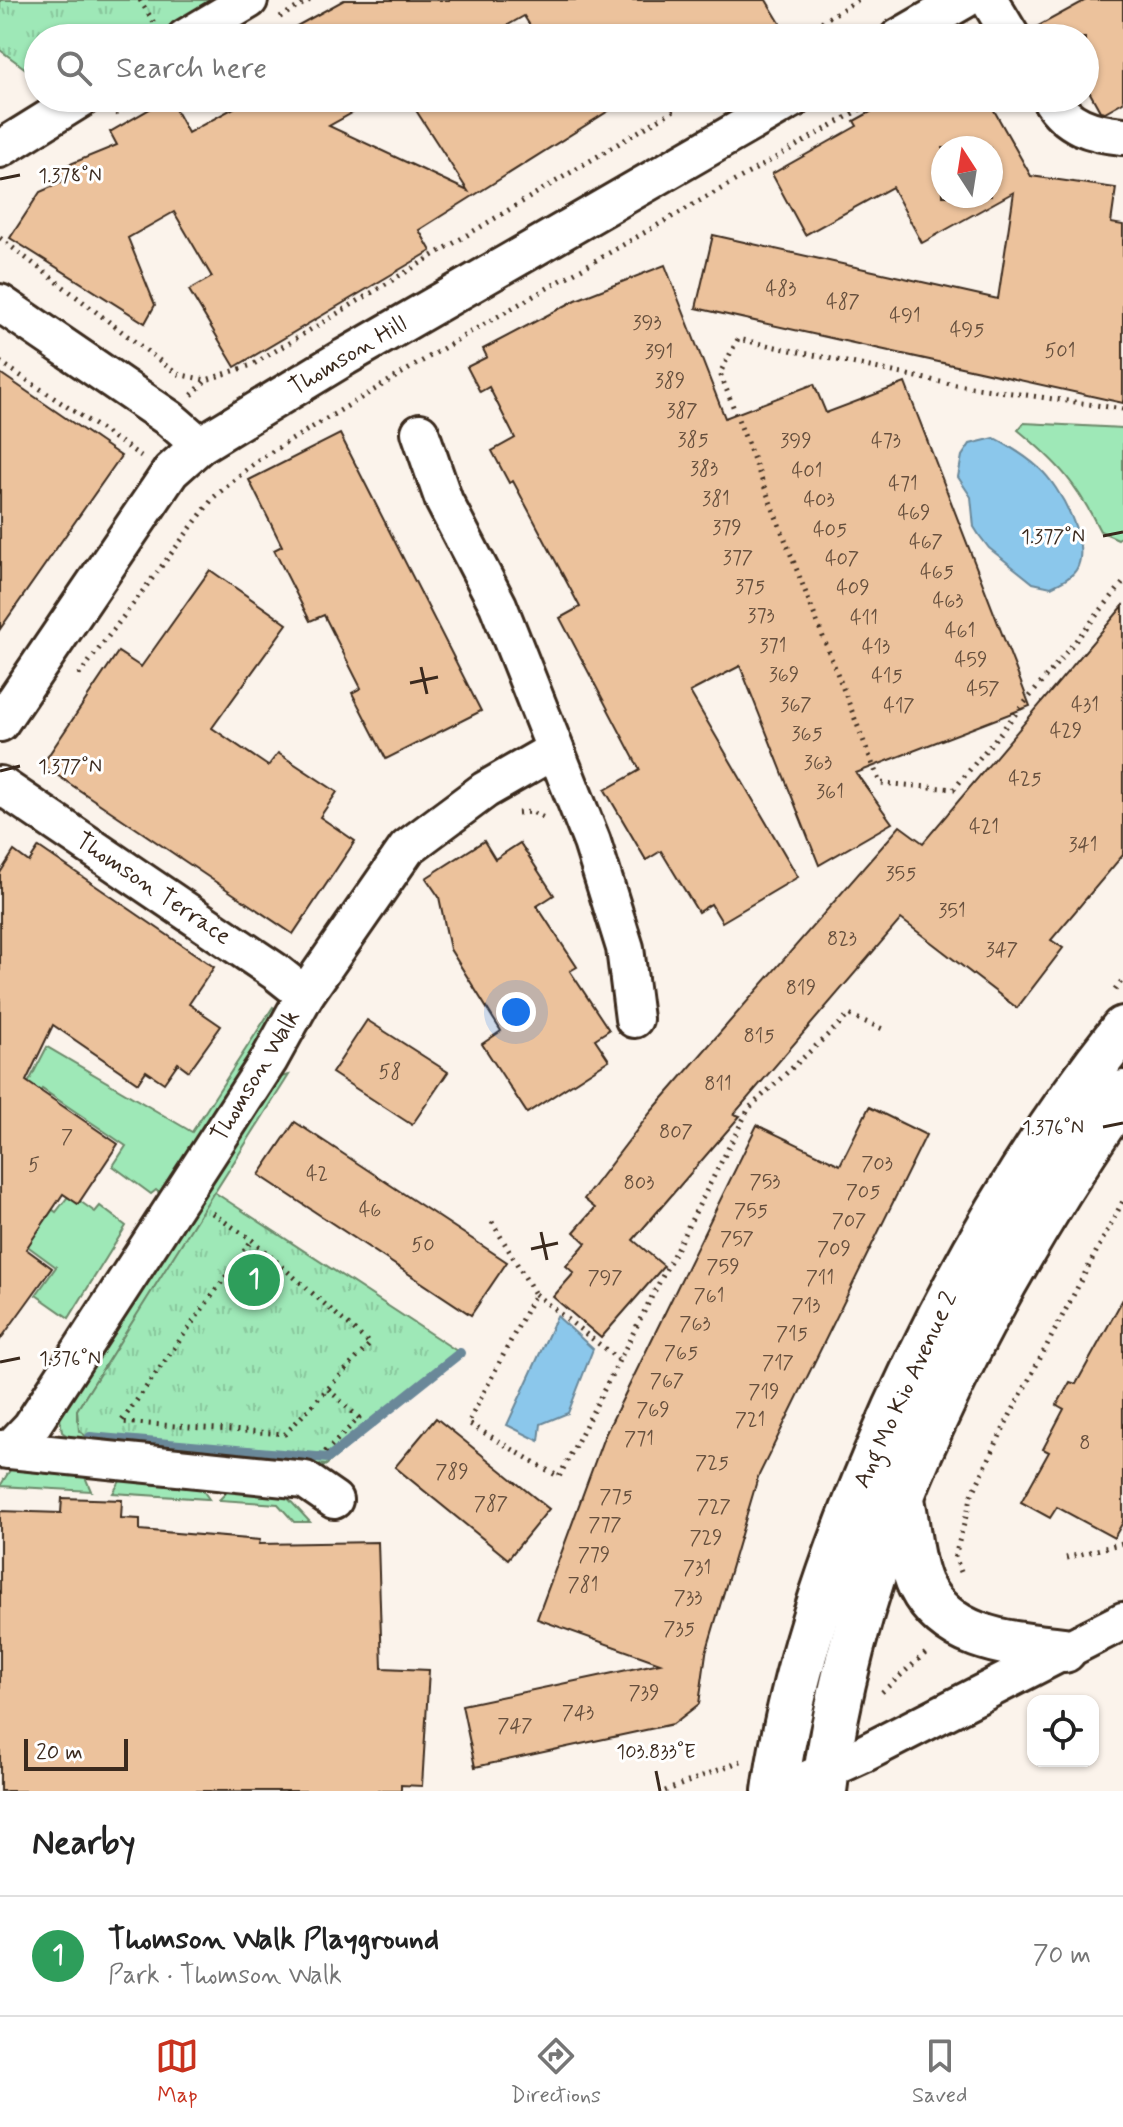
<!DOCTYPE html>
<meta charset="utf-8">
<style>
:root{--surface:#fff;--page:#f2f2f2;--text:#222;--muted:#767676;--line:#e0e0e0;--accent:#c8321e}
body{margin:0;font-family:Mynerve,sans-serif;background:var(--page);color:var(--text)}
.controls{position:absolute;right:24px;bottom:24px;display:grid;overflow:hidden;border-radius:16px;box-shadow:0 2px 6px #0004}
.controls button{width:72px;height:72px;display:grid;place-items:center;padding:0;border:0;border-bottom:2px solid var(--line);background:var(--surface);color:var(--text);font:40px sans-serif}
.compass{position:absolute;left:931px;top:136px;width:72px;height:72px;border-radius:50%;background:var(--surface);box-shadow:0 2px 6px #0004;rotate:348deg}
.scale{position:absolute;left:24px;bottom:20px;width:104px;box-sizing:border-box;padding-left:8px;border:4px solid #3b2a1e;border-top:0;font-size:22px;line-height:28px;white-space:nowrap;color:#3b2a1e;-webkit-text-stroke:6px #fff;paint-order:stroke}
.you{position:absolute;left:516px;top:1012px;width:28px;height:28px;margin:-20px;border:6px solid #fff;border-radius:50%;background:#1a73e8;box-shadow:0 0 0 12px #1a73e833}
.badge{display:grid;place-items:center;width:52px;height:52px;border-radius:50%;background:var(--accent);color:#fff;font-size:26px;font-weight:700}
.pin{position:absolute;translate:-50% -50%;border:4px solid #fff;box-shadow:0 2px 8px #0006}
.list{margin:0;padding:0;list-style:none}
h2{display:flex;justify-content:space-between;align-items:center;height:104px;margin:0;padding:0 32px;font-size:34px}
h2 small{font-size:26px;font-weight:400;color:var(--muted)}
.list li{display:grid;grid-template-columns:52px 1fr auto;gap:24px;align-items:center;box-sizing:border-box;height:120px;padding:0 32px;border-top:2px solid var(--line)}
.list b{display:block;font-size:30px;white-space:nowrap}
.list p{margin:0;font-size:26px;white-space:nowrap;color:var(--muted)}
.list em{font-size:26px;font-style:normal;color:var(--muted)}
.icon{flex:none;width:44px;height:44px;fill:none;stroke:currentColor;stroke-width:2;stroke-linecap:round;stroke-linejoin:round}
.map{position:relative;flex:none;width:1123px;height:1791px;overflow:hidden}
.search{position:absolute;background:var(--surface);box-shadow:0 2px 6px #0004;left:24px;right:24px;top:24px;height:88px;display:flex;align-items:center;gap:20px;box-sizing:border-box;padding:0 28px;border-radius:44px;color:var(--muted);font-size:30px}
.sheet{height:224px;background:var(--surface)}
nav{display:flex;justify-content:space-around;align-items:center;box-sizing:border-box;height:112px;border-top:2px solid var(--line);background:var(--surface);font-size:22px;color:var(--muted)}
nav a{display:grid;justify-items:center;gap:4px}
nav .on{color:var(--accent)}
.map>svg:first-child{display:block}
</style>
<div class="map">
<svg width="1123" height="1791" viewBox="0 0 1123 1791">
<defs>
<pattern id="park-tufts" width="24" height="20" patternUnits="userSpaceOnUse" patternTransform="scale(2)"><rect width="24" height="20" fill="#9ee8b7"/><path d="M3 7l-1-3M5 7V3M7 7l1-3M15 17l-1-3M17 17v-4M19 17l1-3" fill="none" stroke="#89c79d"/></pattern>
</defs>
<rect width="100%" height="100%" fill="#fbf3eb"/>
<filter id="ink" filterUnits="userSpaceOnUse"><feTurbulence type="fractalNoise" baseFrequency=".0125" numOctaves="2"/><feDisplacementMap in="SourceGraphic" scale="16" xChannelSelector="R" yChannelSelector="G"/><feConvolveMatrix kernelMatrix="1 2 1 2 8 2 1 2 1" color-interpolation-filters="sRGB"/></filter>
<g filter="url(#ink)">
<g fill="#9ee8b7" stroke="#6c896a" stroke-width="2">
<path d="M1024,423L1123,428V535L1118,539L1100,531C1077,484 1059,464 1018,430Z"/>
<path d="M273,1007L287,1016L165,1198L156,1190L151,1194L113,1166L126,1146L42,1089L0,1158V1137L47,1047L192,1132Z"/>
<path d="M289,1075L77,1410V1420L97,1444L326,1465L305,1480L75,1442L62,1432L59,1411L264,1081Z"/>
<path d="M0,1171L56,1212L70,1194L95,1212L100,1206L126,1226L69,1318L36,1295L56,1267L0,1226Z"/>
<path d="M12,1467L83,1472L91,1491L0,1486Z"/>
<path d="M123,1476L199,1485L209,1499L113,1493Z"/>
<path d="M231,1488L284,1494L310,1522H294L278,1504L219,1500Z"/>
</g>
<g fill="url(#park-tufts)" stroke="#6c896a" stroke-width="2">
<path d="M0,0H259L196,38H38V78L0,50Z"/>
<path d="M214,1192L460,1353L326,1465L97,1444L79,1431L77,1410Z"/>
</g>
<g fill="#8bc7eb" stroke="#6b8899" stroke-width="2">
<path d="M994,438C1011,447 1026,456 1040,469C1059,486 1092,544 1076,570C1071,578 1060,583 1051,587L1033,583L989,548L979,535L974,527L971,497L958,477L962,456L970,444Z"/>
<path d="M557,1316L593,1349L568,1413L541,1424L539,1441L507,1425Z"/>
</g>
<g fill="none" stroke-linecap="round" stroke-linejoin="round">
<path stroke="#6b8899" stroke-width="10" d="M90,1437L328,1458L460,1353"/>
</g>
<g fill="#ecc29c" stroke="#3b2a1e" stroke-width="2" fill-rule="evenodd">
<path d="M344,0H766L783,28L767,38H538L524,16L485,38H275Z"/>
<path d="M1086,0H1123V102L1105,112L1100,111L1085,84V38H1033L1031,30Z"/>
<path d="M169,98L188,133L252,98H379L329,126L468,191L408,98H629L419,230L431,251L235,367L189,290L212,277L174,212L128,238L155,305L145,323L10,238L40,192L63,182L58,169L117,145L110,132Z"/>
<path d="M896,98H987L1031,176L1116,188L1111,223L1123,225V403L696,308L713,235L998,299L1014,192L922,243L892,187L805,235L772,174L857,126L854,121ZM943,148H991V196H943Z"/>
<path d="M665,265L725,418L814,384L826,413L905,383L1030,706L856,773L892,823L819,865L740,666L690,692L798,877L722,922L711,904L698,912L661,851L646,860L605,790L640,770L560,618L580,607L513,481L509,483L492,451L515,438L489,387L480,392L467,367L487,357L483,349L576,300Z"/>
<path d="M0,373L121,456L0,629Z"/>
<path d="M340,434L481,711L386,759L352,693L361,688L324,615L310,621L274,550L282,546L249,480Z"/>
<path d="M210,570L287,624L212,728L268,766L278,753L337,792L320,817L355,841L293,934L42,765L118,652L141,667Z"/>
<path d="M1123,606V855L1051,940L1063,948L1017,1008L901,919L734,1114L740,1116L633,1240L664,1266L601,1338L553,1297L574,1273L566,1266L586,1243L574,1232L595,1208L584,1199L650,1113L900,826L923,843Z"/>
<path d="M484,841L495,859L520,843L554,895L537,906L577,967L570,971L609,1030L595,1039L609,1060L527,1113L482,1044L501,1031L450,949L439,897L426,878Z"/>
<path d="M39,847L214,967L189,1004L221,1026L189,1071L178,1063L164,1083L146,1071L138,1083L53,1025L26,1081L118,1144L78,1204L63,1194L26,1249L52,1268L0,1340V873L14,851L29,862Z"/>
<path d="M367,1020L448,1072L412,1125L332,1073Z"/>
<path d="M869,1107L926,1135L758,1477L706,1653L699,1704L673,1724L475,1767L462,1705L660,1663L537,1619L604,1437L757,1125L840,1165Z"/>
<path d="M295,1122L507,1262L471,1315L259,1175Z"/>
<path d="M1123,1299V1522L1114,1538L1057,1507L1050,1518L1021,1502L1049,1452L1043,1449L1064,1409L1057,1405L1070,1382L1076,1384Z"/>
<path d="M436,1418L549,1509L508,1559L395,1467Z"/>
<path d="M62,1498L122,1500L121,1518L140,1519V1530L260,1540L259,1544L378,1542L382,1668L429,1670L422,1786L401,1785V1791H0V1511L61,1513Z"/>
</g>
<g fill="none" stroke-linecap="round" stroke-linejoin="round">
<defs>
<g id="minor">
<path d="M989,0L1012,38"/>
<path d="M185,38L249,0"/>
<path d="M898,38L964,0"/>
<path d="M1050,98C1067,126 1091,133 1123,136"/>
<path d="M0,149L82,98"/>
<path d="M0,303L170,419L200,445"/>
<path d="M420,432L444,501L498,605L592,842L625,948L634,1019"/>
<path d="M0,723L171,471L200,445L345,357L794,98"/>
<path d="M0,785L276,972L305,995"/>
<path d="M0,1449L305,1480L334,1500"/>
<path d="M9,1450L31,1427L269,1060L305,995L407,848L485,790L553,751"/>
<path d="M782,1791L863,1754L1123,1621"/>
</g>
<g id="secondary">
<path d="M902,1500C908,1526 909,1561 920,1585C948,1641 1009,1644 1064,1650"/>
<path d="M775,1791C791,1675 830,1563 875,1456C940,1302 1019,1160 1123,1029"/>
<path d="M824,1791C855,1538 981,1301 1123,1093"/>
</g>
</defs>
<use href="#minor" stroke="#3b2a1e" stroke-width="42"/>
<use href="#secondary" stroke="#3b2a1e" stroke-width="50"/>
<g stroke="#3b2a1e" stroke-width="5" stroke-dasharray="2 6" stroke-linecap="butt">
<path d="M140,0L154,23"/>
<path d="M280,17L310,0"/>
<path d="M135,38L151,28"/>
<path d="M794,38L858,0"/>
<path d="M115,114L143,98"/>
<path d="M0,238L177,374L206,380L252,365L694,98"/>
<path d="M0,362L141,456"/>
<path d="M192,395L206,380"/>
<path d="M1123,409L950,384L738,339L720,373L880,783L954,789L1123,583"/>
<path d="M79,675L214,497L258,460L467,334L880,98"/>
<path d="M518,813L532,812L546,819"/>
<path d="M1115,990L1123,979"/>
<path d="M212,1213L252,1240L370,1344L285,1434L121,1422L252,1240"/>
<path d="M492,1222L535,1294L468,1423L559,1477L749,1108L849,1015L883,1029"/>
<path d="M535,1294L618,1359"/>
<path d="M325,1452L359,1418L328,1389"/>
<path d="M1066,1558L1123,1543"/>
<path d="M961,1572L955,1556L972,1495L1006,1423L1123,1201"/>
<path d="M882,1692L928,1651"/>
<path d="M665,1791L741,1761"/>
</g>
<use href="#minor" stroke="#fff" stroke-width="36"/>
<use href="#secondary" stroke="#fff" stroke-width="44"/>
</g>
</g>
<path fill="none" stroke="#3b2a1e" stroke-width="3" d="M0,179L20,175M1103,536L1123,532M421,667L427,694M410,683L438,677M0,771L20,766M1103,1127L1123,1123M541,1232L547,1260M531,1249L558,1243M0,1362L20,1358M656,1771L660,1791"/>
<g text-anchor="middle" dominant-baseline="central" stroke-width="6" stroke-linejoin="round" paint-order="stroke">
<g font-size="20" fill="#67503e">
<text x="781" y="289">483</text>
<text x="843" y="302">487</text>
<text x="905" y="316">491</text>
<text x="647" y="323">393</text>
<text x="967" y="330">495</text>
<text x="1060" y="351">501</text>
<text x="659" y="352">391</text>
<text x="670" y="381">389</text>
<text x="682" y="411">387</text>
<text x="693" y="440">385</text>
<text x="796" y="441">399</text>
<text x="886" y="441">473</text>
<text x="704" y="469">383</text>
<text x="807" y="471">401</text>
<text x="903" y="484">471</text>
<text x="716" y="499">381</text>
<text x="819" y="500">403</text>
<text x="914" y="513">469</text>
<text x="727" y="528">379</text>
<text x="830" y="530">405</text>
<text x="926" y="542">467</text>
<text x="738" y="558">377</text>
<text x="842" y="559">407</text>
<text x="937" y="572">465</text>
<text x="750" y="587">375</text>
<text x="853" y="588">409</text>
<text x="948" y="601">463</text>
<text x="761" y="616">373</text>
<text x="864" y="618">411</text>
<text x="960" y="631">461</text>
<text x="773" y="646">371</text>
<text x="876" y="647">413</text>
<text x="971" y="660">459</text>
<text x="784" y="675">369</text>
<text x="887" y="676">415</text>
<text x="983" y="689">457</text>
<text x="796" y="705">367</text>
<text x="1085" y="705">431</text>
<text x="899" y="706">417</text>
<text x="1066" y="731">429</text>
<text x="807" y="734">365</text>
<text x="818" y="763">363</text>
<text x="1025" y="779">425</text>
<text x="830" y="792">361</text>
<text x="984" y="827">421</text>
<text x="1083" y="845">341</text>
<text x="901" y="874">355</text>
<text x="952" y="911">351</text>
<text x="842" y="939">823</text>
<text x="1002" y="950">347</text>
<text x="801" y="988">819</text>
<text x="759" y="1036">815</text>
<text x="390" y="1072">58</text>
<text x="718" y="1084">811</text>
<text x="676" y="1132">807</text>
<text x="67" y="1137">7</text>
<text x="877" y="1164">703</text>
<text x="34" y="1165">5</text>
<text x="317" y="1174">42</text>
<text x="765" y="1182">753</text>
<text x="639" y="1183">803</text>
<text x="863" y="1192">705</text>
<text x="370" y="1210">46</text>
<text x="751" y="1211">755</text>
<text x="849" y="1221">707</text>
<text x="737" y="1239">757</text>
<text x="423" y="1245">50</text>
<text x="834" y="1249">709</text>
<text x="723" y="1267">759</text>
<text x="605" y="1278">797</text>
<text x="820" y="1278">711</text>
<text x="709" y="1296">761</text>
<text x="806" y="1306">713</text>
<text x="695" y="1324">763</text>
<text x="792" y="1334">715</text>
<text x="681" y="1353">765</text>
<text x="778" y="1363">717</text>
<text x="667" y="1381">767</text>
<text x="764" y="1392">719</text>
<text x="653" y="1410">769</text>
<text x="750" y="1420">721</text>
<text x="639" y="1439">771</text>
<text x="1085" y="1443">8</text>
<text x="712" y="1463">725</text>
<text x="452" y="1472">789</text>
<text x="616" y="1497">775</text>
<text x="491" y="1504">787</text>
<text x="714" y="1507">727</text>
<text x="605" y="1525">777</text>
<text x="706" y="1538">729</text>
<text x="594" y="1555">779</text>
<text x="697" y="1568">731</text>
<text x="583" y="1585">781</text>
<text x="688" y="1598">733</text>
<text x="679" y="1629">735</text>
<text x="644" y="1693">739</text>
<text x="578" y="1713">743</text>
<text x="515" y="1726">747</text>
</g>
<g font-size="24" fill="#3b2a1e" stroke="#fff">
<text transform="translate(348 356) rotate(-31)">Thomson Hill</text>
<text transform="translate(153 889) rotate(34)">Thomson Terrace</text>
<text transform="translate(256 1076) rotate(-59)">Thomson Walk</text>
<text transform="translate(906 1390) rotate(-65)">Ang Mo Kio Avenue 2</text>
</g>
</g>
<g font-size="20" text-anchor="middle" fill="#3b2a1e" stroke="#fff" stroke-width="6" stroke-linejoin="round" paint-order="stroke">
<text x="70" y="182">1.378°N</text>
<text x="1053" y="543">1.377°N</text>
<text x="70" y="773">1.377°N</text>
<text x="1053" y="1134">1.376°N</text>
<text x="70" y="1365">1.376°N</text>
<text x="656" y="1758">103.833°E</text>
</g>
</svg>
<div class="controls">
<button><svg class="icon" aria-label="locate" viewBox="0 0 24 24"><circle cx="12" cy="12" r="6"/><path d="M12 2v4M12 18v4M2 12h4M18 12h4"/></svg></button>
</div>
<svg class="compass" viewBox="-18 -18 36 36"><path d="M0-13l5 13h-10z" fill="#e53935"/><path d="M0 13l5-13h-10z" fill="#767676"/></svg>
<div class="scale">20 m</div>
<div class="you"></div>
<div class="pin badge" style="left:254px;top:1280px;background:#2e9e5b">1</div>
<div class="search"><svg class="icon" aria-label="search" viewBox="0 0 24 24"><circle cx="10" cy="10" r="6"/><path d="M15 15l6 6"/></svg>Search here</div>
</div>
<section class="sheet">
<h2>Nearby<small></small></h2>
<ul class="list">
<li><span class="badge" style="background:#2e9e5b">1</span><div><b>Thomson Walk Playground</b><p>Park · Thomson Walk</p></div><em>70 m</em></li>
</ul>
</section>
<nav>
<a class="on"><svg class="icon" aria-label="map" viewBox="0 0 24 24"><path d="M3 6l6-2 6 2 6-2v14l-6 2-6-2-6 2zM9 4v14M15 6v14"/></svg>Map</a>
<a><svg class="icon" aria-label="directions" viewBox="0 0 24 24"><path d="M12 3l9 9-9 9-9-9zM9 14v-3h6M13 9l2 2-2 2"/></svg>Directions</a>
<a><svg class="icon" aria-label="saved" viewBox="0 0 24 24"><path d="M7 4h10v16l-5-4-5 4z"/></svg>Saved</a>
</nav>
